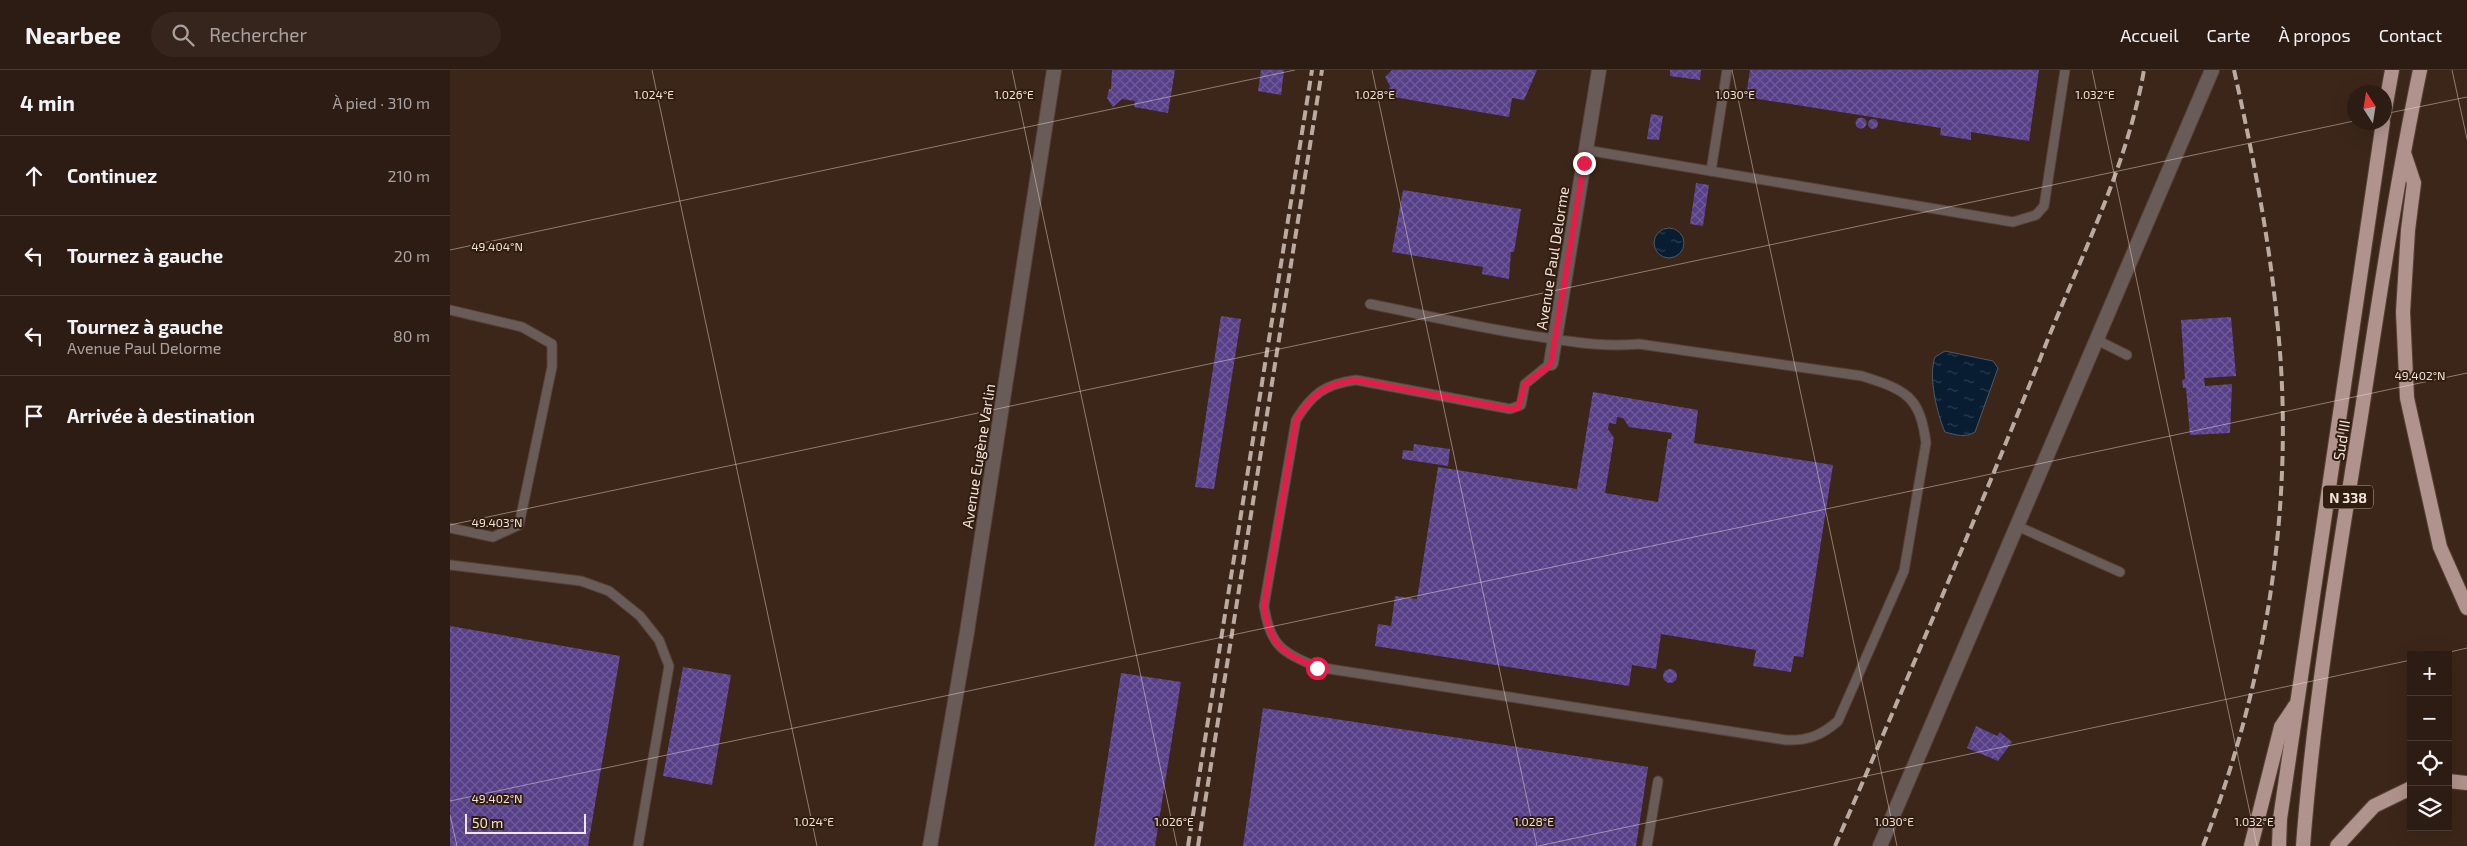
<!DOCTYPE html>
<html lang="fr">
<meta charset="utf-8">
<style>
:root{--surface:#2d1c13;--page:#35251c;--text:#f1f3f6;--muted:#a7a1a0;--line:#483a33}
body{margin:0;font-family:"Exo 2",sans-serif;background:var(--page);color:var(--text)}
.controls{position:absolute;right:15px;bottom:15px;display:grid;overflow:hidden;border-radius:0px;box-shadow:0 5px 20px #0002}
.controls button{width:45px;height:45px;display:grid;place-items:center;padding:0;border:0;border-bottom:1px solid var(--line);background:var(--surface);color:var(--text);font:25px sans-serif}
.compass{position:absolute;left:1897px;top:15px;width:45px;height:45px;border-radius:50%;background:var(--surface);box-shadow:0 5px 20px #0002;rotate:348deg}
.scale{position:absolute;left:15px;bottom:12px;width:121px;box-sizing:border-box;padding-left:5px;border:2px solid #f3e4dc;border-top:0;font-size:14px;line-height:18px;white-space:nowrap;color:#f3e4dc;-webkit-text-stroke:4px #311c10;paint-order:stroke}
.stop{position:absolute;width:15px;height:15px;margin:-11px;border:4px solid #e11d48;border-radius:50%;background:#fff}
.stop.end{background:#e11d48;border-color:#fff;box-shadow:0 1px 5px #0008}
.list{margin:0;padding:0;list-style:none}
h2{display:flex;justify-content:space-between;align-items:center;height:65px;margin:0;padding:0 20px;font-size:21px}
h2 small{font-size:16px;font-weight:400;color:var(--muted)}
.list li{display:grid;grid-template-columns:32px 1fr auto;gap:15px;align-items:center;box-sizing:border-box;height:80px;padding:0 20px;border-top:1px solid var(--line)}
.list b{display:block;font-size:19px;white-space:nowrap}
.list p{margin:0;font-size:16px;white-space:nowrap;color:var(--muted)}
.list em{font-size:16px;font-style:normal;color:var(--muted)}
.icon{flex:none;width:28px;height:28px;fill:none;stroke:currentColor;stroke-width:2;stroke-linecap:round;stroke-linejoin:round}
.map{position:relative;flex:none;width:2017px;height:776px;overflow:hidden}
header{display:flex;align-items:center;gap:30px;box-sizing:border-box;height:70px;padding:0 25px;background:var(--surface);border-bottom:1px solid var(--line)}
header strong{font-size:24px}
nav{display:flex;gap:28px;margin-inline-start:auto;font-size:18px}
.search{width:350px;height:45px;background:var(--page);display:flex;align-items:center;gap:12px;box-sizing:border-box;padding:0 18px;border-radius:28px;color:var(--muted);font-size:19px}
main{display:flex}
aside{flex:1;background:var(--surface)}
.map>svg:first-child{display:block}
</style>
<header>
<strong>Nearbee</strong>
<div class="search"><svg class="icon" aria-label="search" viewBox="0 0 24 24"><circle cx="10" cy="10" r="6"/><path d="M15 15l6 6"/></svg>Rechercher</div>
<nav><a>Accueil</a><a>Carte</a><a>À propos</a><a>Contact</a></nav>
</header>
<main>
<aside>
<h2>4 min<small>À pied · 310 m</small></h2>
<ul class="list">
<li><svg class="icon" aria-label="ahead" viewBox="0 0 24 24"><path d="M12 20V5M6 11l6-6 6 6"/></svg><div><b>Continuez</b></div><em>210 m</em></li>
<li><svg class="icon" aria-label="left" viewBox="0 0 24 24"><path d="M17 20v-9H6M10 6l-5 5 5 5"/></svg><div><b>Tournez à gauche</b></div><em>20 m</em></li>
<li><svg class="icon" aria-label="left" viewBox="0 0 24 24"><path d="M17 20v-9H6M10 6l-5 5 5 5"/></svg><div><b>Tournez à gauche</b><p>Avenue Paul Delorme</p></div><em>80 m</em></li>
<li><svg class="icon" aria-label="arrive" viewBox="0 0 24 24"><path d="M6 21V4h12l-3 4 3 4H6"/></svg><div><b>Arrivée à destination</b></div></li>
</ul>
</aside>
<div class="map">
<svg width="2017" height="776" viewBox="0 0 2017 776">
<defs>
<pattern id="water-ripples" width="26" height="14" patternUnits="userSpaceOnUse" patternTransform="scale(1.25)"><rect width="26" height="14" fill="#081d31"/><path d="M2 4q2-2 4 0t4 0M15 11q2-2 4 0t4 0" fill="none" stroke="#2c3e4e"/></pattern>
<pattern id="building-cross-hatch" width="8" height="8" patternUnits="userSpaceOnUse" patternTransform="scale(1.25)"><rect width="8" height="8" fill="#584089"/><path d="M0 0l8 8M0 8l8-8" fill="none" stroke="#705b99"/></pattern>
</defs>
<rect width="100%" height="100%" fill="#3c2619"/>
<g fill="url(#water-ripples)" stroke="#4e5964">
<circle cx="1219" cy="173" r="15"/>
<path d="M1495,281L1543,291L1548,298L1525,362C1515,368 1506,365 1495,362C1487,344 1478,306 1485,287Z"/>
</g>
<g fill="url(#building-cross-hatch)" fill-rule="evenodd">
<path d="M662,0H725L718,43L684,37L685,31L672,29L663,37L657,28L659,19H661Z"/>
<path d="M811,0H834L831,25L808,21Z"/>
<path d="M942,0H1087L1074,30L1062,28L1059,47L938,26L940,16L935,7Z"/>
<path d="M1220,0H1251L1250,10L1220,6Z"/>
<path d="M1300,0H1589L1579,71L1521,62V70L1490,65L1491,58L1296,27Z"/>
<path d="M1201,44L1213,46L1209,70L1197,69Z"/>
<circle cx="1411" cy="53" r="5.5"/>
<circle cx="1423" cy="54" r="5"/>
<path d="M1246,113L1259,115L1253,156L1240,154Z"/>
<path d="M953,120L1071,139L1064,182H1061L1059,209L1032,204L1033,197L942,182Z"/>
<path d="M771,246L791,249L764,419L745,417Z"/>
<path d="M1781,247L1786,306L1754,308L1755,316L1782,314L1780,363L1740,365L1736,318H1733L1732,310L1735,309L1731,250Z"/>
<path d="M1143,322L1248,340L1244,373L1383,395L1353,587L1344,586L1341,602L1303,596L1306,580L1211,564L1206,599L1182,595L1179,616L925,576L928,554L941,556L945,526L967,529L988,397L1127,419ZM1167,347L1173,348L1179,357L1222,363L1221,369H1218L1208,432L1155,423L1164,368L1158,359L1159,353L1166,354Z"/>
<path d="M964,374L1000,379L998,396L952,389L953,380L963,381Z"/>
<path d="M0,556L170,586L138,776H0Z"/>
<path d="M233,597L281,605L262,715L213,706Z"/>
<circle cx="1220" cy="606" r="7"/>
<path d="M671,603L731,612L705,776H644Z"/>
<path d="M813,638L1198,697L1186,776H793Z"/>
<path d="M1526,656L1547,666L1550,662L1562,672L1548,691L1517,678Z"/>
</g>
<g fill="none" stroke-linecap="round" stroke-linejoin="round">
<defs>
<g id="service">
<path d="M1136,80L1563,152L1586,145L1594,136L1615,0"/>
<path d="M1261,101L1277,0"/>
<path d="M920,234C979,246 1038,260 1097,268C1129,273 1157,277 1189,274L1412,306C1456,320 1470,326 1476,373L1454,501L1388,651C1372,665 1358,671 1336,670L867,597C832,582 820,576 814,536L846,350C862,324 875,314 906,310L1060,339L1071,335L1075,314L1101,293"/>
<path d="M0,240L72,257L102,274V297L69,455L43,467L0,458"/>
<path d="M1647,270L1677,285"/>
<path d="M1567,456L1670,502"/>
<path d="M0,495L131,511L159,521L190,546L209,570L219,596L188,776"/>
<path d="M1197,776L1208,711"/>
</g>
<g id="minor">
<path d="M1101,293L1149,0"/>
<path d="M480,776L517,562L604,0"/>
</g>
<path id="tertiary" d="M1430,776L1762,0"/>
<g id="trunk">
<path d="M1934,45L1942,0"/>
<path d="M1954,83L1964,113L1958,160L1953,242L1957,328L1990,477L2017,538"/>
<path d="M1998,711L2017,713"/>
<path d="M1801,776L1831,657L1845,636"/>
<path d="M1829,776L1830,749L1933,52"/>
<path d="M1853,776C1864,632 1888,489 1911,346C1929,230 1946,115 1970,0"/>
<path d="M1887,776L1924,736L1961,718"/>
</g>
</defs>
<use href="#service" stroke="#564134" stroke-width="11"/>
<use href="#minor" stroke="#564134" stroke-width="16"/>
<use href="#tertiary" stroke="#564134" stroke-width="16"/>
<use href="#trunk" stroke="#564134" stroke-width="16"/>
<use href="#service" stroke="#685b58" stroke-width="9"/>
<use href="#minor" stroke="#685b58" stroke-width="14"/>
<use href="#tertiary" stroke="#685b58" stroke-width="14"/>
<use href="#trunk" stroke="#b0938c" stroke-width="14"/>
<g stroke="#bbaaa1" stroke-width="4" stroke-dasharray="10 5" stroke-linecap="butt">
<path d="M738,776L862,0"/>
<path d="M748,776L872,0"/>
<path d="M1385,776C1458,608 1530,439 1598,269C1633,182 1678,93 1694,0"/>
<path d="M1753,776C1815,618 1844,439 1829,270C1821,178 1804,89 1784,0"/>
</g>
</g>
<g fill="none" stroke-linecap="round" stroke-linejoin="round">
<path stroke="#e11d48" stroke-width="6" d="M867,598C832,582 820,576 814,536L846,350C862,324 875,314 906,310L1060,339L1068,338L1075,314L1101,294L1134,93"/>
</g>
<path fill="none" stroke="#f3e4dc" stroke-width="1" stroke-opacity="0.45" d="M202,0L367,776M562,0L727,776M922,0L1087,776M1282,0L1447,776M1642,0L1807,776M2002,0L2017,69M1934,44L2017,27M0,180L845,0M0,455L1904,51M1987,585L2017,578M0,731L2017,303M0,745L7,776M1088,776L1961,590"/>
<g text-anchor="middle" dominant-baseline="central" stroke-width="4" stroke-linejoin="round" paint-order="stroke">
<rect fill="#311c10" stroke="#b9a89f" stroke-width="1" x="1873" y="415.5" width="50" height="23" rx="4"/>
<g font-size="14" font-weight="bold" fill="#f3e4dc">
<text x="1898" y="427">N 338</text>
</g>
<g font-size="15" fill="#f3e4dc" stroke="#311c10">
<text transform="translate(1102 188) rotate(-81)">Avenue Paul Delorme</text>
<text transform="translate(1891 370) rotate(-81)">Sud III</text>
<text transform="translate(528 386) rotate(-81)">Avenue Eugène Varlin</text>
</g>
</g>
<g font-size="12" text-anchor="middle" fill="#f3e4dc" stroke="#311c10" stroke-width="4" stroke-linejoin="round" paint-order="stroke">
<text x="1285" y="29">1.030°E</text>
<text x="1645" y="29">1.032°E</text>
<text x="204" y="29">1.024°E</text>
<text x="564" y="29">1.026°E</text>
<text x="925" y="29">1.028°E</text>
<text x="47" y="181">49.404°N</text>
<text x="1970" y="310">49.402°N</text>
<text x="47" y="457">49.403°N</text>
<text x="47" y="733">49.402°N</text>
<text x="364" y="756">1.024°E</text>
<text x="724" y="756">1.026°E</text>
<text x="1084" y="756">1.028°E</text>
<text x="1444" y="756">1.030°E</text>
<text x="1804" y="756">1.032°E</text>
</g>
</svg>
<div class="controls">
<button>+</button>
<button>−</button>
<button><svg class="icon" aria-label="locate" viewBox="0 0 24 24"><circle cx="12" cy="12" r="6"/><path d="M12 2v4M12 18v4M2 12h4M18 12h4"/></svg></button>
<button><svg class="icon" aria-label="layers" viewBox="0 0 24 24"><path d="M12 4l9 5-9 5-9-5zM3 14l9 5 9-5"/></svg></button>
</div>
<svg class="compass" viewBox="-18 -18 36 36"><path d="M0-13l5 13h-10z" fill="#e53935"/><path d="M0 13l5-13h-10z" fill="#a7a1a0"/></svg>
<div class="scale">50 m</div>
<div class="stop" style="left:867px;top:598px"></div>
<div class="stop end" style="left:1134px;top:93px"></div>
</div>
</main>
